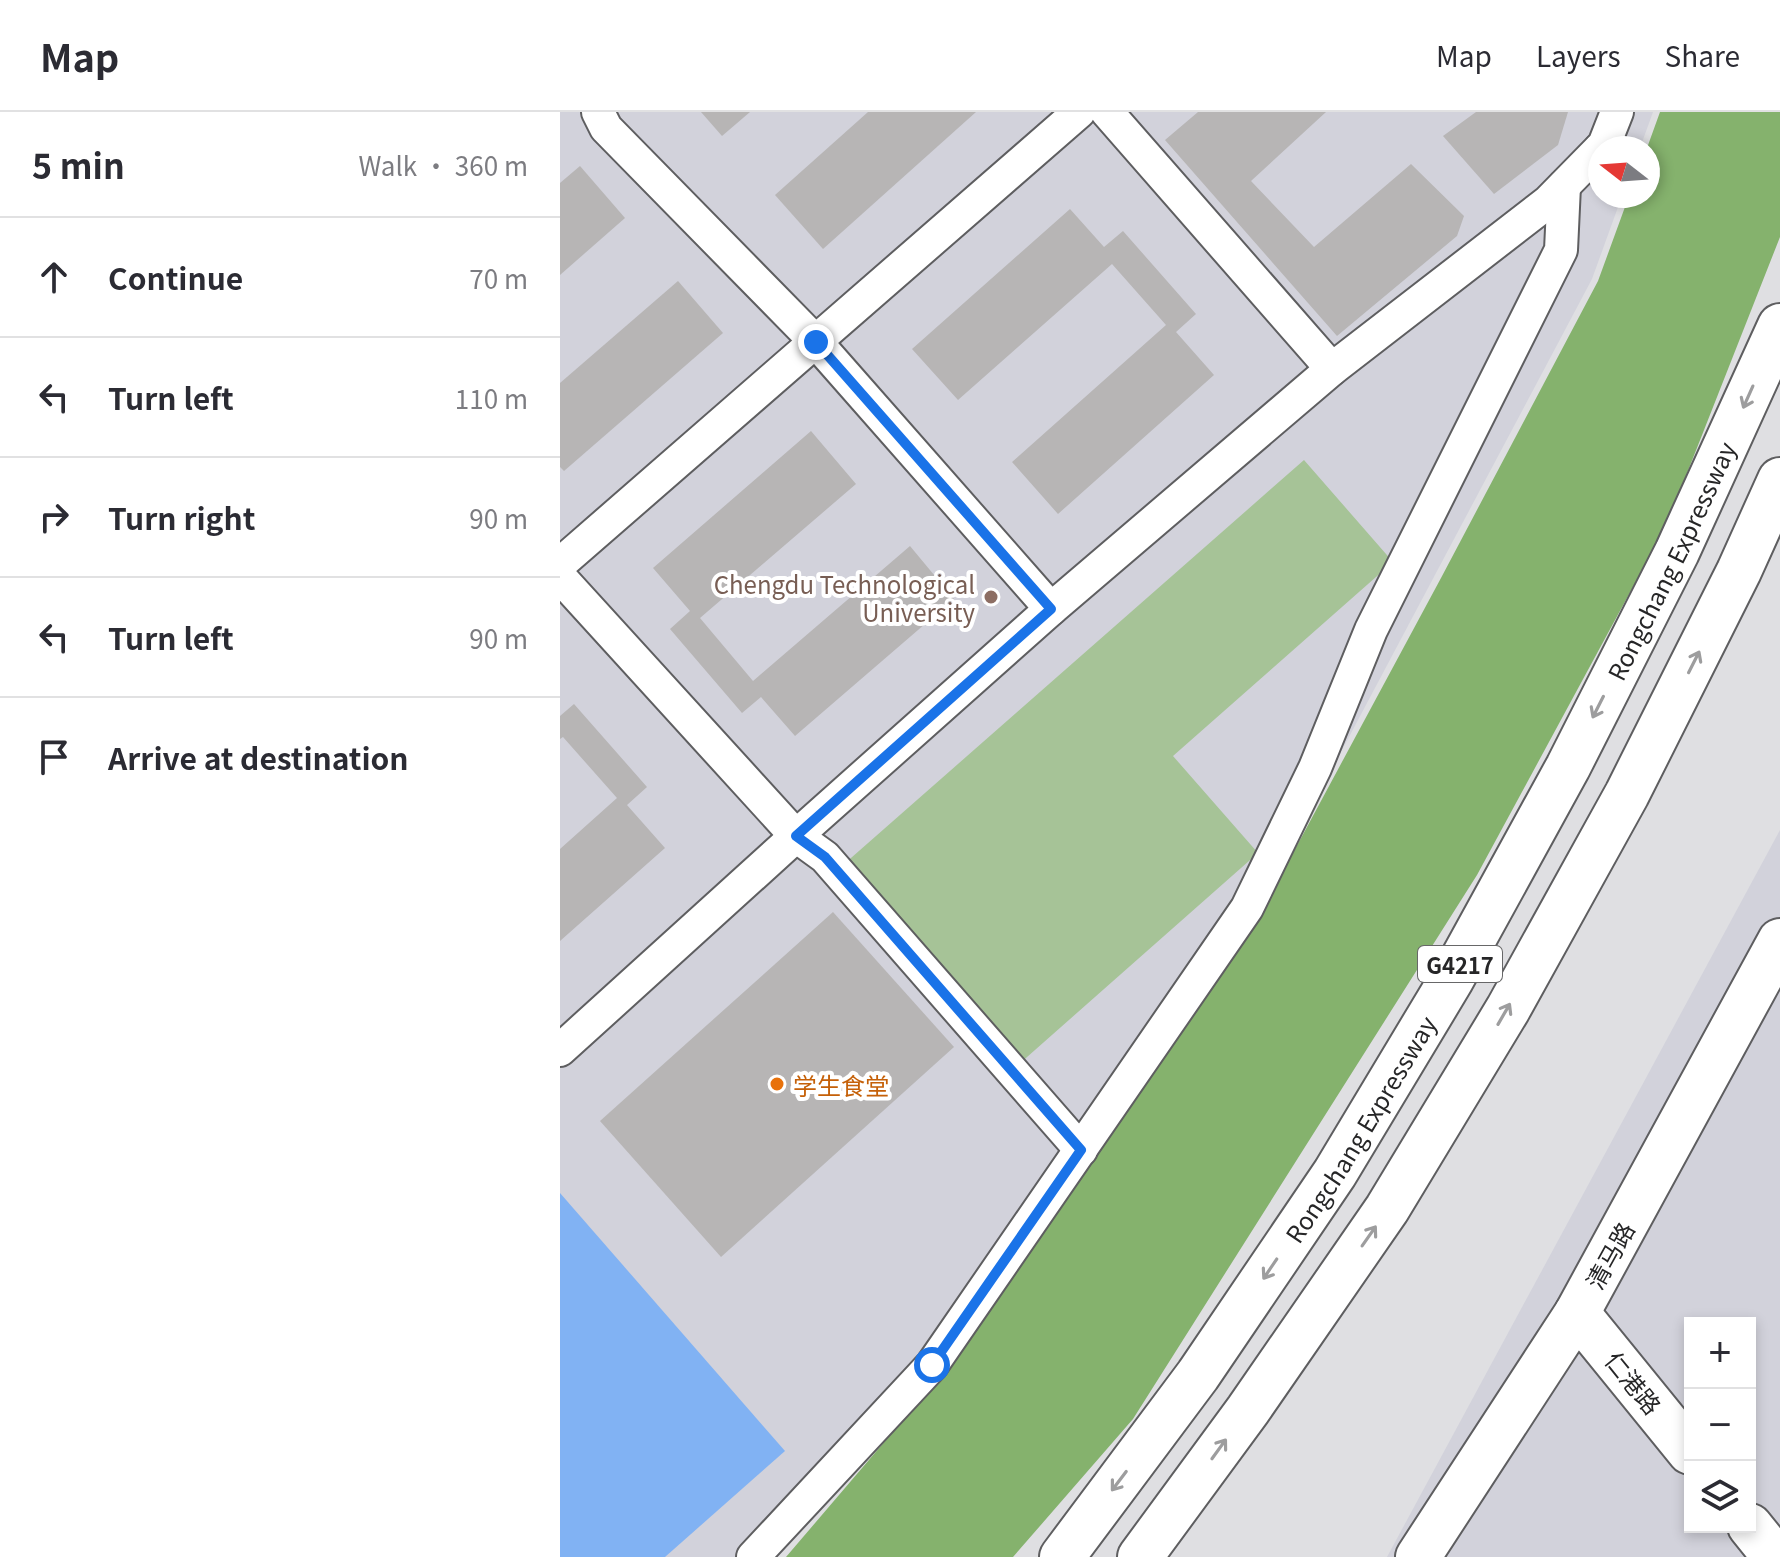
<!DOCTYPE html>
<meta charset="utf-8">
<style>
:root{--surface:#fff;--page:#f2f2f3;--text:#2b2b33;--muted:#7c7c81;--line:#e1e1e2}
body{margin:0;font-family:Georgia,"Noto Sans SC",serif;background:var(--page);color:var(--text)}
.controls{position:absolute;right:24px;bottom:24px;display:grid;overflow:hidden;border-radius:0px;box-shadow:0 4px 12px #0003}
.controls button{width:72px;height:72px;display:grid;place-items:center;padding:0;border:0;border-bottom:2px solid var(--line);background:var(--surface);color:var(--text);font:40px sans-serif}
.compass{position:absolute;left:1028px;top:24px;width:72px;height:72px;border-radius:50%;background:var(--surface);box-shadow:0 4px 12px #0003;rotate:287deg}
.stop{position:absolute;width:24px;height:24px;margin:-18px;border:6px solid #1a73e8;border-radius:50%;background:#fff}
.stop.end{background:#1a73e8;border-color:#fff;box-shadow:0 2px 8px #0008}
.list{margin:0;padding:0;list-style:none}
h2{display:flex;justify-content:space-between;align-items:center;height:104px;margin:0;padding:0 32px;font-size:34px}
h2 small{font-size:26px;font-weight:400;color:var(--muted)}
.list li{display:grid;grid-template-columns:52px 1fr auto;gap:24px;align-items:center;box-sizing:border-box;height:120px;padding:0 32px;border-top:2px solid var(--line)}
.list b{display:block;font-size:30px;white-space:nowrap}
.list em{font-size:26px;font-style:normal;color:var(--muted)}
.icon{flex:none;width:44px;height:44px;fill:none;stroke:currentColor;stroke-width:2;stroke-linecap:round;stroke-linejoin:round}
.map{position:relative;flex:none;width:1220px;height:1445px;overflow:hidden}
header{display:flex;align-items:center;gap:48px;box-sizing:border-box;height:112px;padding:0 40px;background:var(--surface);border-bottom:2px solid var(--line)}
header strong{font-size:38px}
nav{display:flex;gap:44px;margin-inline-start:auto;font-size:28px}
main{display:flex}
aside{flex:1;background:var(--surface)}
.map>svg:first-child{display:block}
</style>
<header>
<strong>Map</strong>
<nav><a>Map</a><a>Layers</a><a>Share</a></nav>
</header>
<main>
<aside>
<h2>5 min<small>Walk · 360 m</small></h2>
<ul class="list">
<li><svg class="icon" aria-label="ahead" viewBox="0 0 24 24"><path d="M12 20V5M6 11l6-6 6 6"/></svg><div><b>Continue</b></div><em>70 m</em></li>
<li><svg class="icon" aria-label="left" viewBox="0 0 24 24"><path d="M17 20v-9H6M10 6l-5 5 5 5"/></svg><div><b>Turn left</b></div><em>110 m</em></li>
<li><svg class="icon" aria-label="right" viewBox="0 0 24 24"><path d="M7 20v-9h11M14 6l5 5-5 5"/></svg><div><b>Turn right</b></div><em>90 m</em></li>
<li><svg class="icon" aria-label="left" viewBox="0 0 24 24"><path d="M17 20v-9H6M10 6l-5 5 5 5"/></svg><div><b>Turn left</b></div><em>90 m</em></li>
<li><svg class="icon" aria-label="arrive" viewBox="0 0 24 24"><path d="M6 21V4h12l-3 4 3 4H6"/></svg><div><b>Arrive at destination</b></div></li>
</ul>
</aside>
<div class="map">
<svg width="1220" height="1445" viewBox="0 0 1220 1445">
<rect width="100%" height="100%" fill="#dfdfe2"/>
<g fill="#d2d2db" fill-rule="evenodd">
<path d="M0,0H1093L1080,36H1040V84H1062L1032,167L694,804L214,1445H0Z"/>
<path d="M1220,718V1445H827ZM1130,1211H1190V1415H1130Z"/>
</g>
<path fill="#a6c397" d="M744,348L833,450L613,644L698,741L458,953L283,753Z"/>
<path fill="#85b26d" d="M1100,0H1220V125L1107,412L917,763L573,1307L453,1445H226L379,1266L698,806L881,466L1038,169L1069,84H1088V36H1087Z"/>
<path fill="#81b2f3" d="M0,1081L225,1339L105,1445H0Z"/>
<g fill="#b7b5b5">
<path d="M141,0H190L162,24Z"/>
<path d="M308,0H416L263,137L215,83Z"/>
<path d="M638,0H766L691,69L754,135L851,52L904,104L897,124L777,224L605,28Z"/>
<path d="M916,0H1008L998,33L934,82L883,24Z"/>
<path d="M20,54L65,106L0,163V71Z"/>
<path d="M510,97L544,135L563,119L636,202L616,220L654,263L498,402L452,350L606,213L552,152L398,288L352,237Z"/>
<path d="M118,169L163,221L4,359L0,355V271Z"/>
<path d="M251,319L296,372L140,506L193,569L350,434L394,487L235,624L201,585L182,601L110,517L130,499L93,456Z"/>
<path d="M14,592L87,675L67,693L105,736L0,829V737L57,686L3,625L0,627V604Z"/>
<path d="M273,800L394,935L161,1145L40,1009Z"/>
</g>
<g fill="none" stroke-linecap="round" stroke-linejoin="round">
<defs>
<g id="street">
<path d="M38,0L46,16L256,230L491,497"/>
<path d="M547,0L772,257"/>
<path d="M1041,36L1044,33L1057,0"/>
<path d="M0,452L519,0"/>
<path d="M0,465L236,724L265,745L521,1038"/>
<path d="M0,938L236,724L491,497L772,257L988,90L1040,37"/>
<path d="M193,1445L372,1253L687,796L755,656L811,518L1001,138L1004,74"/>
</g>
<g id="secondary">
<path d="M1017,1201L1130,1340"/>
<path d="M1190,1414L1215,1445"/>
<path d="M858,1445L1017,1201L1220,829"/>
</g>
<g id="highway">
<path id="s1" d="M502,1445L638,1263L775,1061L891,868L1008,655L1117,440L1220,214"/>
<path d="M580,1445L688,1298L827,1097L948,897L1067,682L1179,459L1220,368"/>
</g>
</defs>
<use href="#street" stroke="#5e5e60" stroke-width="36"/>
<use href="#secondary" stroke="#5e5e60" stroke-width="48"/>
<use href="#highway" stroke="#5e5e60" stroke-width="48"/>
<use href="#street" stroke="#fff" stroke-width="32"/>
<use href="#secondary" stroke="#fff" stroke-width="44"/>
<use href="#highway" stroke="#fff" stroke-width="44"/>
</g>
<defs><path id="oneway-shaft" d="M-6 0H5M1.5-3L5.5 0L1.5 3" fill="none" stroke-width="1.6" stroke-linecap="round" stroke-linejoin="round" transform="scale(2)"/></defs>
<g stroke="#9d9d9e">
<use href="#oneway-shaft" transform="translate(1188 285) rotate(114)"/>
<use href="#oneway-shaft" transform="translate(1134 550) rotate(-63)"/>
<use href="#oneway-shaft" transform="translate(1038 595) rotate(117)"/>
<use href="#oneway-shaft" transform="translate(944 902) rotate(-60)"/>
<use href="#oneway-shaft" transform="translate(809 1124) rotate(-55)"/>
<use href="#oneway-shaft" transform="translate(710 1157) rotate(124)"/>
<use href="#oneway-shaft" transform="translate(659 1337) rotate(-54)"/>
<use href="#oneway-shaft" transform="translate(559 1369) rotate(127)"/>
</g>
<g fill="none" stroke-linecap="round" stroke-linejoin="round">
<path stroke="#1a73e8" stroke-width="10" d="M256,230L491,497L236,724L265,745L521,1038L372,1253"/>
</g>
<circle fill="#8d6e63" stroke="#fff" stroke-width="3" cx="431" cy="485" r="8"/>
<circle fill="#e8710a" stroke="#fff" stroke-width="3" cx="217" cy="972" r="8"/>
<g text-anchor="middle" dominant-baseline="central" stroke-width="8" stroke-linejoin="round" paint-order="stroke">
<rect fill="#fff" stroke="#676768" stroke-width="2" x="858" y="834" width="84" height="36" rx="6"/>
<g font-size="22" font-weight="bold" fill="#262627">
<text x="900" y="852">G4217</text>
</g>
<g font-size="24" fill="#262627" stroke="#fff">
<text stroke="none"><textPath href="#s1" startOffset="1170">Rongchang Expressway</textPath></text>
<text stroke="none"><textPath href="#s1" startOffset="522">Rongchang Expressway</textPath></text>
<text transform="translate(1049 1143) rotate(-61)">清马路</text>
<text transform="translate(1074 1270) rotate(51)">仁港路</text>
</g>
<g font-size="24" fill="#785e54" stroke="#fff" text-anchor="end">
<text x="415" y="471">Chengdu Technological<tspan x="415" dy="28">University</tspan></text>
</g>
<g font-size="24" fill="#c56008" stroke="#fff" text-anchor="start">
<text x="233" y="972">学生食堂</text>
</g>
</g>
</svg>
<div class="controls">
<button>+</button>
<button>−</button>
<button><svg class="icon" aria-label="layers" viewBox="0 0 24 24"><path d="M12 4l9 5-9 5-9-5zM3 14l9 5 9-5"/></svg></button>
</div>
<svg class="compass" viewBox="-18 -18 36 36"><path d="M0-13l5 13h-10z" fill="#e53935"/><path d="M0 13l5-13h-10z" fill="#7c7c81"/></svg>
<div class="stop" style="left:372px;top:1253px"></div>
<div class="stop end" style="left:256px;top:230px"></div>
</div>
</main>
